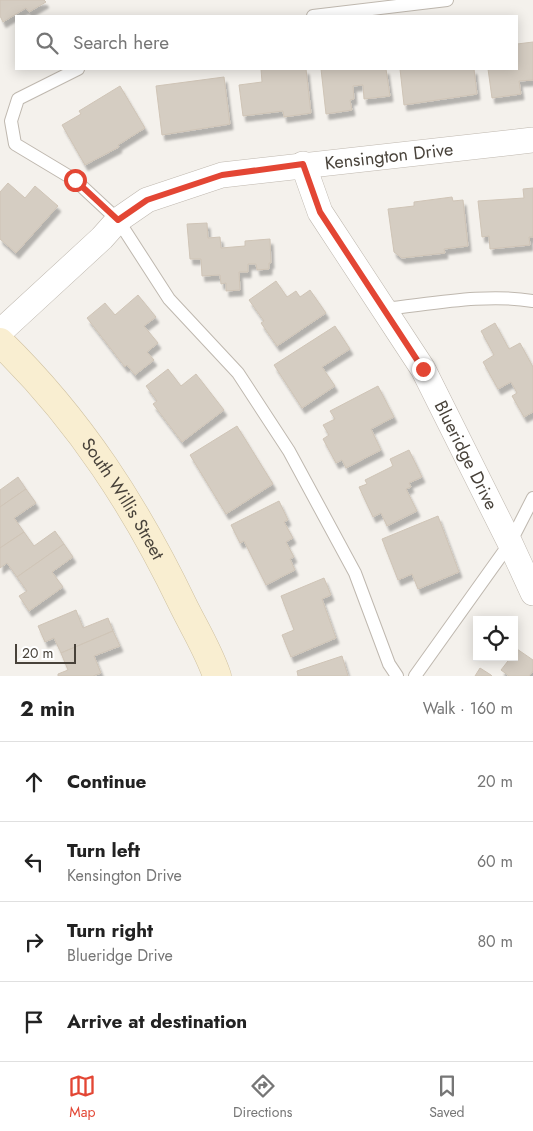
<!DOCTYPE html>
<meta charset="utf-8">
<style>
:root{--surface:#fff;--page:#f6f6f6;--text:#222;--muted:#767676;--line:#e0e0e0;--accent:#e34634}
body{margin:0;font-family:Jost,sans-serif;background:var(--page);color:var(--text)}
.controls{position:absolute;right:15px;bottom:15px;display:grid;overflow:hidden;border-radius:0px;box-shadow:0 2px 12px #0003}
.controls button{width:45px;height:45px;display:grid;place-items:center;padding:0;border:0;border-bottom:1px solid var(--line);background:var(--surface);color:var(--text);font:25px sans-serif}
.scale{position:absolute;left:15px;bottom:12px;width:61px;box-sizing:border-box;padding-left:5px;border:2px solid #48423a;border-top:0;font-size:14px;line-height:18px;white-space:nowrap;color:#48423a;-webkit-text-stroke:4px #fff;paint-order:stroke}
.stop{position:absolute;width:15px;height:15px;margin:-11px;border:4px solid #e34634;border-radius:50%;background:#fff}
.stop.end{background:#e34634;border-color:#fff;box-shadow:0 1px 5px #0008}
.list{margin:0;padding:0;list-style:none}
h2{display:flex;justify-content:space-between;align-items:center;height:65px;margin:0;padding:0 20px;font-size:21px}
h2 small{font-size:16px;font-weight:400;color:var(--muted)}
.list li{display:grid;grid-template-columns:32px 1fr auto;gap:15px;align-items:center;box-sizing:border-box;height:80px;padding:0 20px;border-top:1px solid var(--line)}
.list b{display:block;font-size:19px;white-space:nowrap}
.list p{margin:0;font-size:16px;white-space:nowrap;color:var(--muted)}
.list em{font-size:16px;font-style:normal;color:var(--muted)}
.icon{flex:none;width:28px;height:28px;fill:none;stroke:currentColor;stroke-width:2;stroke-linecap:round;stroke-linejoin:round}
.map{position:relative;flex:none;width:533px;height:676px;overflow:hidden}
.search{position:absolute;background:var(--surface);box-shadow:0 2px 12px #0003;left:15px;right:15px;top:15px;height:55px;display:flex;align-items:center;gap:12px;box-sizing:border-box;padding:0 18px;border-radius:0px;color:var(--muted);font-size:19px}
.sheet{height:385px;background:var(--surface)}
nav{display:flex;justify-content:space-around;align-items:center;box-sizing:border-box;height:70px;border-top:1px solid var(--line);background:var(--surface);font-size:14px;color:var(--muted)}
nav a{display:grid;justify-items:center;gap:2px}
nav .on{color:var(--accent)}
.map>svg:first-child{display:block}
</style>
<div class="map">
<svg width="533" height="676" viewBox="0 0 533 676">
<defs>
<filter id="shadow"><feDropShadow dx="3" dy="5.5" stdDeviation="1" flood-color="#0004"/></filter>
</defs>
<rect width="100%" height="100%" fill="#f4f1ec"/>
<g fill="#d5cdc2" stroke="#cfc4b6" filter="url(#shadow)">
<path d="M0,0H44L46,2L29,12L26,8L3,22L0,16Z"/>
<path d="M533,42V80L519,81L521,94L492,98L488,69H517V44Z"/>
<path d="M261,69H306L311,113L284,117L283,111L243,116L239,85L262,82Z"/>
<path d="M321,69H386L390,96L364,99L363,85L353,86L354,99L350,100L352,110L326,114Z"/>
<path d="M400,69H474L477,94L404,105Z"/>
<path d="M224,77L230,124L162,135L156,86Z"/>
<path d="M120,86L145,128L118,145L119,147L85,165L62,125L81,114L79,111Z"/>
<path d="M8,183L25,198L35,186L58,206L16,253L0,239V192Z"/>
<path d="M533,188V237H529L530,245L490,249L489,236L482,237L478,201L524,198L523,189Z"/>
<path d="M452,197L453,201L463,200L468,246L444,249L445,253L402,258L394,252L388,209L414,206V202Z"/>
<path d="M207,223L208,238L220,237L221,248L245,246V241L270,239L271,263H269V269L257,270L256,264H248V272H239L240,290L226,291V283L221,284L220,275L202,276L201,259H190L187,224Z"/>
<path d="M276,281L287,297L296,291L300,297L310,290L326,313L277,346L261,323L264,321L249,300Z"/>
<path d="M138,295L156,317L144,326L158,343L147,352L154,360L135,375L127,365L125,367L87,318L105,303L115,315Z"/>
<path d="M495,323L509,349L520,343L533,367V412L524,417L512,396L517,393L511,382L498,389L483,362L494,355L481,331Z"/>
<path d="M335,326L350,349L322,367L335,386L302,408L274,365Z"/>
<path d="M168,369L181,386L196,374L224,410L182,442L153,404L157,401L146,386Z"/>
<path d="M378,386L394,417L371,429L381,450L346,468L342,460L336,463L323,439L329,435L323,425L335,419L330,411Z"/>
<path d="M237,426L273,484L226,514L190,455Z"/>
<path d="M409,450L422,477L409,483L411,487L406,489L417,511L387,526L381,513L373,517L359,487L367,484L365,480L393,466L390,459Z"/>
<path d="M18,477L26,489L0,507V490Z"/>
<path d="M26,489L36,503L14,518L24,532L0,548V507Z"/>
<path d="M279,501L288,520L284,522L293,538L286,542L294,557L290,559L295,570L266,585L244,541L240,543L231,525Z"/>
<path d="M438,516L459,572L418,589L412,574L398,580L382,539Z"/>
<path d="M55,531L64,544L17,577L7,563L0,568V548L24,532L34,546Z"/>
<path d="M64,544L73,557L52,572L63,587L29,611L19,596L27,591L17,577Z"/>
<path d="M324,578L331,595L322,599L336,638L291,657L282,635L294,630L281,596Z"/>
<path d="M76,610L83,628L108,618L113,631L61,653L54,638L45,642L38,626Z"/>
<path d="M113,631L120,646L94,656L101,673L93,676H58V674L68,670L61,653Z"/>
<path d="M517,649L533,660V671L529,676H509L501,670L511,657H514Z"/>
<path d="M342,656L348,676H298L297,671Z"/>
<path d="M480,668L491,675L492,676H475Z"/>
</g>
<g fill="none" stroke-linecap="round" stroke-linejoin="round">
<defs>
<g id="lane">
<path d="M313,16L447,0"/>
<path d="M78,69L18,99L11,121L15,144L75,180L118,220L169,299L238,373L289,451L355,573L389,664L397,676"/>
<path d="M384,309C432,304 485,293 533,301"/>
<path d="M415,676L510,543L533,498"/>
</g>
<g id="street">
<path id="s1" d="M303,164L320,212L423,369L510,543L533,593"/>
<path id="s2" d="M0,332L102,238L118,220L147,200L222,175L533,140"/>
</g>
<g id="secondary">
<path id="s3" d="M0,342C80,420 136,507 184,607C195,629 209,652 217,676"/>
</g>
</defs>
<use href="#lane" stroke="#bfb8af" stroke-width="14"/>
<use href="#street" stroke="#bfb8af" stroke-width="26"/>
<use href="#secondary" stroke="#cfc1a0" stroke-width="29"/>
<use href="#lane" stroke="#fff" stroke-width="12"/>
<use href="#street" stroke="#fff" stroke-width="25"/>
<use href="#secondary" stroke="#f9eed1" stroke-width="28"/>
</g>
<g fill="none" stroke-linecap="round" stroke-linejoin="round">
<path stroke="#e34634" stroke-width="6" d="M75,180L118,220L147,200L222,175L303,164L320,212L423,369"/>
</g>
<g text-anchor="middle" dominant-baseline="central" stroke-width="5" stroke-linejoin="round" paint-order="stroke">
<g font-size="18" fill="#48423a" stroke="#fff">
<text stroke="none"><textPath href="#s2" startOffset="445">Kensington Drive</textPath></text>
<text stroke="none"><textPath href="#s1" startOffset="335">Blueridge Drive</textPath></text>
<text stroke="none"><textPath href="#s3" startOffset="200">South Willis Street</textPath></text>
</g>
</g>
</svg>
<div class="controls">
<button><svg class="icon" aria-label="locate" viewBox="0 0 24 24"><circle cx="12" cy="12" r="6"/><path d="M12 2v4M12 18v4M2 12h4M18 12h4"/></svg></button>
</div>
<div class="scale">20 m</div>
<div class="stop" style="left:75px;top:180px"></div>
<div class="stop end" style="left:423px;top:369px"></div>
<div class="search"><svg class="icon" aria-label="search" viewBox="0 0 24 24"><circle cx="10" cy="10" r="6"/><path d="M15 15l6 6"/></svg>Search here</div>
</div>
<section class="sheet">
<h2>2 min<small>Walk · 160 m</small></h2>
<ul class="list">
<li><svg class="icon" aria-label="ahead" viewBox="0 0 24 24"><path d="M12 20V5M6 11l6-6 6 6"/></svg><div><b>Continue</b></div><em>20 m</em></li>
<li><svg class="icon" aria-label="left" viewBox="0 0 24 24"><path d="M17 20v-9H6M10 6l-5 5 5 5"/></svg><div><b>Turn left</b><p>Kensington Drive</p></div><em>60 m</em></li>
<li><svg class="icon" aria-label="right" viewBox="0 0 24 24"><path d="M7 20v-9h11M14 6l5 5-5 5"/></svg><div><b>Turn right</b><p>Blueridge Drive</p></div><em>80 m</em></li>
<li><svg class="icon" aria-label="arrive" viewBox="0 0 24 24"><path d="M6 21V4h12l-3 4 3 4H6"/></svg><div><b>Arrive at destination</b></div></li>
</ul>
</section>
<nav>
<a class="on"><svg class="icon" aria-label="map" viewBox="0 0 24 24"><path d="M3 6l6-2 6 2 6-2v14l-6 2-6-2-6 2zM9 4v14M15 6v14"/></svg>Map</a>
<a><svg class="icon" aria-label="directions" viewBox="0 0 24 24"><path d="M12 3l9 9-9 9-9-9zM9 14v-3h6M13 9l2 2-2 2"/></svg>Directions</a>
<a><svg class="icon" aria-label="saved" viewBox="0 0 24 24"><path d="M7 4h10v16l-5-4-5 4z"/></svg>Saved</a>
</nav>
